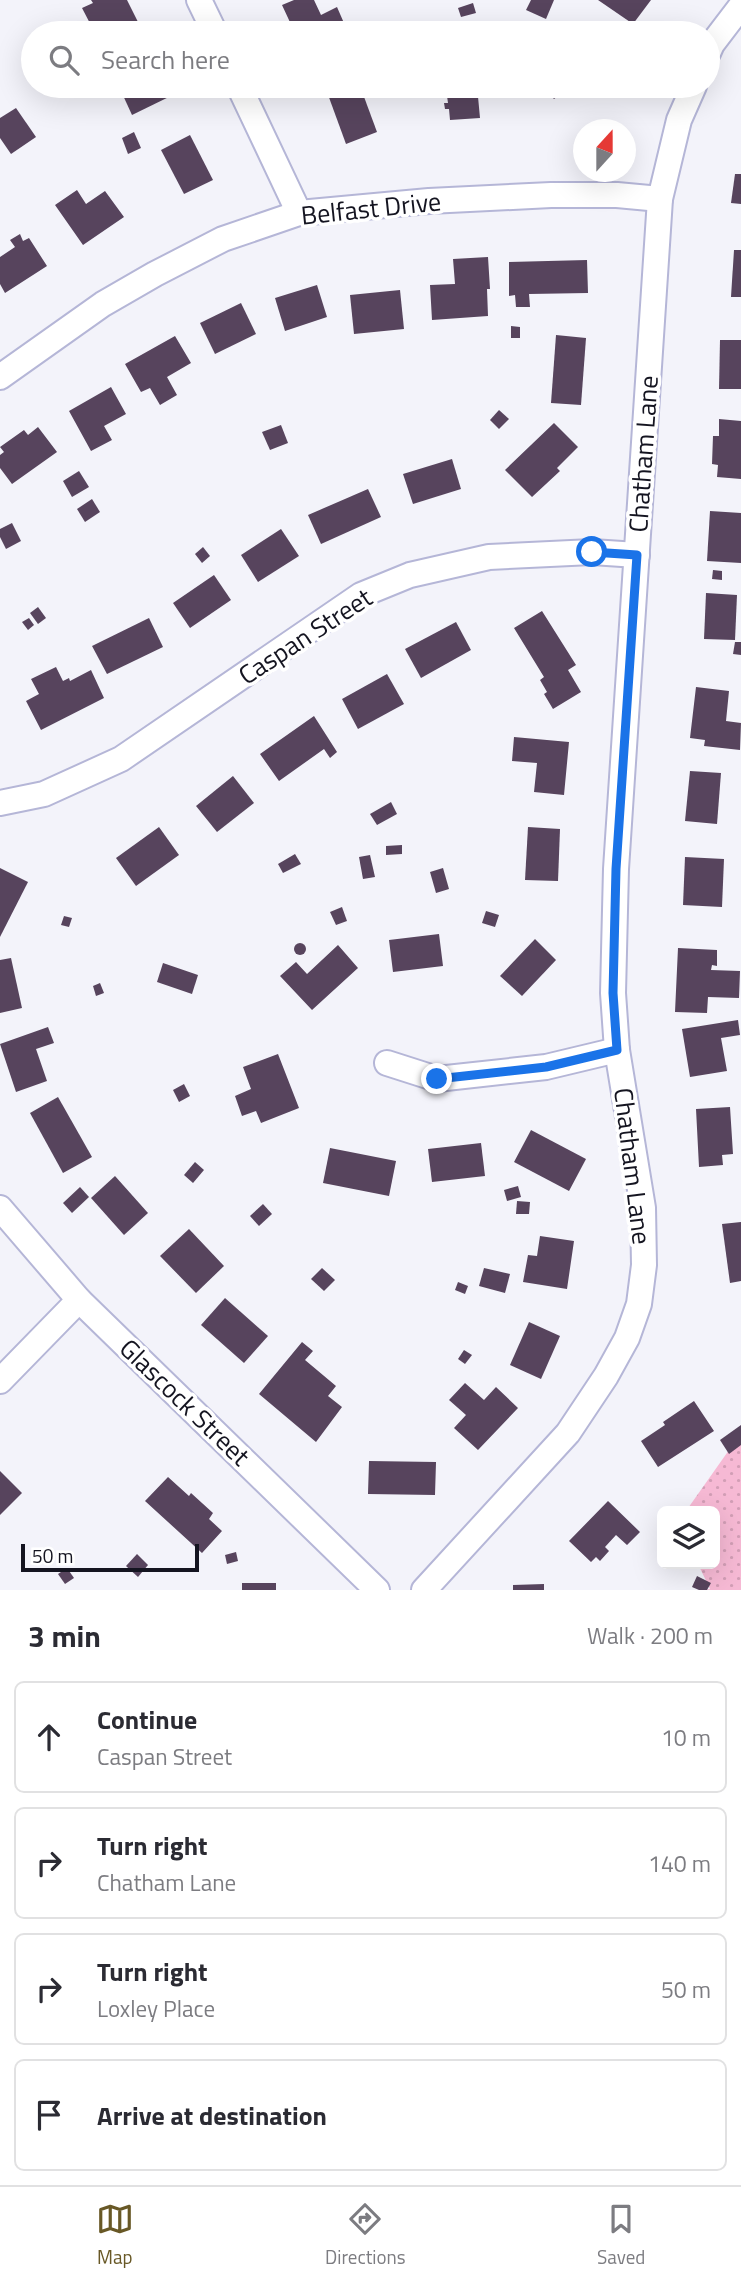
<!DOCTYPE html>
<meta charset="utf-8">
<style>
:root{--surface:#fff;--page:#f2f2f3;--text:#2b2b33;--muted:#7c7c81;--line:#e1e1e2;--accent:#685826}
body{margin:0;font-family:"Titillium Web",sans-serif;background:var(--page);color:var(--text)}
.controls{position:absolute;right:21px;bottom:21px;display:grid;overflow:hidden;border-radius:10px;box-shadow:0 7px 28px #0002}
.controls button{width:63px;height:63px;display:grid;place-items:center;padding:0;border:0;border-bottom:2px solid var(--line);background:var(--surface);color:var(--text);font:35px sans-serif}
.compass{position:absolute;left:573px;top:119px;width:63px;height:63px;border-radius:50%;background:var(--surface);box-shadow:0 7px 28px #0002;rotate:21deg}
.scale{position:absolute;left:21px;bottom:18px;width:178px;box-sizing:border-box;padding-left:7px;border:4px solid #141420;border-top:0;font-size:19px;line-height:24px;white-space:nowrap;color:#141420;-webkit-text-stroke:5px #fff;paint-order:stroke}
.stop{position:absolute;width:21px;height:21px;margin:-16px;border:5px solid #1a73e8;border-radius:50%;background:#fff}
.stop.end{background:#1a73e8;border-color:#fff;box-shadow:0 2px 7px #0008}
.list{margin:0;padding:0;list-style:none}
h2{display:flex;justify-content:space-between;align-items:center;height:91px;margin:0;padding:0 28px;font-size:30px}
h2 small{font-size:23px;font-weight:400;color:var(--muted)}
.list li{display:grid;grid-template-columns:46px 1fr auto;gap:21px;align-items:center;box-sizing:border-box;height:112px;margin:0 14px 14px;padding:0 14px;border:2px solid var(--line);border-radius:10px}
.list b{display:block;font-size:26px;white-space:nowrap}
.list p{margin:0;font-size:23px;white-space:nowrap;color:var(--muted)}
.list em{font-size:23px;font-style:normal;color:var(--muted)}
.icon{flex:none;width:38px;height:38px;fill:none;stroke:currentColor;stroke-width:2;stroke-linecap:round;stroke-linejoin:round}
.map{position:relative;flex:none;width:741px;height:1590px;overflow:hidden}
.search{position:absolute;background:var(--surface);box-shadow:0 7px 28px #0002;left:21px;right:21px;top:21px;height:77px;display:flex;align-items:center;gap:18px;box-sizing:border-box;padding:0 24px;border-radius:38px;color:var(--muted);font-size:26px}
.sheet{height:595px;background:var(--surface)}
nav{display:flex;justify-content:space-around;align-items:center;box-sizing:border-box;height:98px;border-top:2px solid var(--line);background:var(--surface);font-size:19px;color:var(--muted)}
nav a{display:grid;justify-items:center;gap:4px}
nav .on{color:var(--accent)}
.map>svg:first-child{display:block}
</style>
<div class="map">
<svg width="741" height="1590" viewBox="0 0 741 1590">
<defs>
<pattern id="park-dots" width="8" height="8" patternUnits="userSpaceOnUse" patternTransform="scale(1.75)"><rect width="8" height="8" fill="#f6b9d4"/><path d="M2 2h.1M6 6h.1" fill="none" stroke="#d29eb6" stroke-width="1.8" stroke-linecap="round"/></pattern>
</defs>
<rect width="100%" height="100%" fill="#f3f3fa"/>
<path fill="url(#park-dots)" d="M741,1433V1590H703L710,1589L698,1564H715V1511H686Z"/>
<g fill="#57445d">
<path d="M91,0H127L141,28L130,33H95L82,8L93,3Z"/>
<path d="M294,0H314L321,15L337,7L347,30L340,33H295L282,5Z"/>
<path d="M531,0H554L546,19L526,10Z"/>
<path d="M598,0H651L633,24Z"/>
<path d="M473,3L476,13L461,17L458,8Z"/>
<path d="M132,86H171L175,94L132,115L121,91Z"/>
<path d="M343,86H360L377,132L346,144L327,92Z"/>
<path d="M452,86H477L480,118L450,120L449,109H445L444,103H448L446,89L452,88Z"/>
<path d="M543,86H571L554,99Z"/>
<path d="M16,108L36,137L11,154L0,138V118Z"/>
<path d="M134,132L141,148L128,154L122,138Z"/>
<path d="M190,135L213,180L184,194L161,150Z"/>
<path d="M735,174H741V204L731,203Z"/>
<path d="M77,190L86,204L105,191L124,217L83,245L55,205Z"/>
<path d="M20,234L23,241L29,238L47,266L5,293L0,284V257L15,247L10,240Z"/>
<path d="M734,250H741V297H731Z"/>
<path d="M488,257L490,289H487L488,316L432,320L430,285L455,284L453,259Z"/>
<path d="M587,260L588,293L529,294L530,307H516L515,295L509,296V262Z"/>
<path d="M317,285L327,317L285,331L275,298Z"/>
<path d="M400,290L404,329L354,334L350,295Z"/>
<path d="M241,303L256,334L215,354L200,323Z"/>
<path d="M511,326L520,327V338H511Z"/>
<path d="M556,335L586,338L581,405L551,403Z"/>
<path d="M175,336L191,363L167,377L177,395L160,405L150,388L141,392L125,364Z"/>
<path d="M720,340H741V389H719Z"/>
<path d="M111,387L126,414L104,426L112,440L91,451L69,411Z"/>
<path d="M499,410L509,419L499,429L490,420Z"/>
<path d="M719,419L741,421V479L717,477L718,465L712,464L713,436H719Z"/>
<path d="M554,423L578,447L557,468L560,471L532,497L505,470Z"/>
<path d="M281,425L288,443L270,450L262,432Z"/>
<path d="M38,427L57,452L12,484L0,468V455L4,452L0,447L24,430L28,435Z"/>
<path d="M452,459L461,489L413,504L403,474Z"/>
<path d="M79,471L89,487L72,497L63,481Z"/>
<path d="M368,489L381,517L321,544L308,515Z"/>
<path d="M92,499L100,512L85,522L77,509Z"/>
<path d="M710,511L741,513V563L707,561Z"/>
<path d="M12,523L21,541L6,549L0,537V529Z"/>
<path d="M281,529L299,556L258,582L241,555Z"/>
<path d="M203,547L210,556L202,563L195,554Z"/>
<path d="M713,570L722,571V580L712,579Z"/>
<path d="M214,575L231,600L190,628L173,603Z"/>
<path d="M706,593L737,595L735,640L704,639Z"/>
<path d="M38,607L46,618L38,624L30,613Z"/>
<path d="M542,611L576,665L568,670L581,692L553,709L544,694L547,692L540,680L544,677L514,628Z"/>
<path d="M29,618L34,625L28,630L22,622Z"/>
<path d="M149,618L163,647L107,674L92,646Z"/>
<path d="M456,622L471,650L421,678L405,649Z"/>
<path d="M735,642H741V655L733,654Z"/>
<path d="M56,667L63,681L69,678L70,681L91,670L104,698L41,730L26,701L39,694L31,679Z"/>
<path d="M387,674L404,704L358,729L342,699Z"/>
<path d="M696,687L729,691L726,721L741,723L740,750L704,746L705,740L690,738Z"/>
<path d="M314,716L337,752L330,758L324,749L279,781L260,754Z"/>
<path d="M514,737L569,742L564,795L534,792L537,763L512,761Z"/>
<path d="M690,771L721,773L717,824L685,821Z"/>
<path d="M233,776L254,803L217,832L196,806Z"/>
<path d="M391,802L397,814L377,825L370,814Z"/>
<path d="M159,827L179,855L136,886L116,858Z"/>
<path d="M528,827L560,829L558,881L525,880Z"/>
<path d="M402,845V854L386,855V846Z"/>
<path d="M295,854L301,864L283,873L278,864Z"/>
<path d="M370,855L375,877L363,879L359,857Z"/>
<path d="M685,857L724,859L722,907L683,905Z"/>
<path d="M0,868L28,882L0,937Z"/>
<path d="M443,868L449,889L436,893L430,872Z"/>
<path d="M342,907L347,921L336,925L330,912Z"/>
<path d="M486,911L499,915L495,927L482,923Z"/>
<path d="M64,916L72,918L69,927L61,925Z"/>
<path d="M439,934L443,966L393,972L389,940Z"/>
<path d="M535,939L556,960L522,996L500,976Z"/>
<circle cx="300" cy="949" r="6"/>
<path d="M338,945L358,968L312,1010L280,976L296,962L307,974Z"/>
<path d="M678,948L717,950V966L712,965L711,970L740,971L739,998L708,997L707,1013L675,1012Z"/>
<path d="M11,958L22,1008L0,1013V960Z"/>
<path d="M163,963L198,975L192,994L157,982Z"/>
<path d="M100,983L104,993L96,996L93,986Z"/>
<path d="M738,1020L740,1035L721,1038L727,1071L690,1077L682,1029Z"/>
<path d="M48,1027L54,1043L36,1049L47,1081L16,1092L0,1044Z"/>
<path d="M278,1054L299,1108L261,1123L256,1111L242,1116L235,1096L251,1089L243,1067Z"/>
<path d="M184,1084L190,1096L179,1102L173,1090Z"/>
<path d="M58,1097L92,1157L63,1173L30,1113Z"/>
<path d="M730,1107L733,1154L722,1155L723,1165L699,1167L696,1109Z"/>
<path d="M531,1130L586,1159L569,1191L514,1162Z"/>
<path d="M481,1143L485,1176L432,1182L428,1149Z"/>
<path d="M330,1148L396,1161L389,1196L323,1183Z"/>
<path d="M195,1162L204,1170L193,1183L184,1175Z"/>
<path d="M115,1176L148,1213L124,1235L91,1198Z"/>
<path d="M518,1186L521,1197L507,1201L504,1190Z"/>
<path d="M80,1187L89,1197L72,1213L63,1203Z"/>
<path d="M517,1201L530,1202L529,1214H516Z"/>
<path d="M263,1204L272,1214L259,1226L250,1216Z"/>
<path d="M741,1222V1281L730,1283L722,1224Z"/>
<path d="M189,1229L224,1266L196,1293L160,1256Z"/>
<path d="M540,1236L574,1241L567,1289L523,1282L528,1255L537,1256Z"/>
<path d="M322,1268L335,1280L324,1291L311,1279Z"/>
<path d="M484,1268L510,1274L505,1293L479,1286Z"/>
<path d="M458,1282L468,1286L465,1294L455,1290Z"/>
<path d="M225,1298L268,1336L244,1363L201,1325Z"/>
<path d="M529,1322L560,1336L541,1379L510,1365Z"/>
<path d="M302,1342L313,1351L305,1360L336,1386L328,1396L342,1407L316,1442L259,1394Z"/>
<path d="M464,1350L472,1355L465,1364L458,1359Z"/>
<path d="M465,1383L484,1400L496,1387L518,1408L478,1450L454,1428L466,1415L449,1400Z"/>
<path d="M694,1401L714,1431L658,1467L641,1441L665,1425L663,1422Z"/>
<path d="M741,1425V1445L729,1454L720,1440Z"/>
<path d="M369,1461L436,1462L435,1495L368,1494Z"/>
<path d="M0,1471L22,1493L0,1515Z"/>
<path d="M168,1477L189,1496L191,1493L213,1513L209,1519L222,1531L202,1553L145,1501Z"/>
<path d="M608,1501L640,1532L627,1545L616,1535L605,1547L609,1551L600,1561L596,1557L591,1562L569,1541Z"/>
<path d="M236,1552L238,1561L227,1564L225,1555Z"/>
<path d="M137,1554L148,1565L138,1577L126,1566Z"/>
<path d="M67,1568L74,1578L65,1584L58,1574Z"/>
<path d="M697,1576L711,1583L707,1590H699L692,1587Z"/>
<rect x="242" y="1583" width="34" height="7"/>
<path d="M544,1584V1590H513V1585Z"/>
</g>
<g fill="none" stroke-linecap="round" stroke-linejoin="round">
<defs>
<g id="minor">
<path d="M199,0L215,33"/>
<path d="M708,53L712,44L741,6"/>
<path d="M239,86L299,213"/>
<path d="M0,377L103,304L155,274L223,239L299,213L429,201L551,195H617L660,199"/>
<path d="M0,803L44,794L121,759L361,595L410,575L489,557L592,552L637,555"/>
<path d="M387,1063L437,1079L546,1067L617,1050"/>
<path d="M0,1208L79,1300L377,1590"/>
<path d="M0,1381L79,1300"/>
<path d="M424,1590L568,1433L606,1376L627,1338L639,1304L644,1265L643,1208L617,1050L613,993L616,869L660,199L679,120L694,86"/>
</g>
</defs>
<use href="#minor" stroke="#b5b6d7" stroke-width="28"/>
<use href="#minor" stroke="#fff" stroke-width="24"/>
</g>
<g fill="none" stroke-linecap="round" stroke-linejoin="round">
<path stroke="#1a73e8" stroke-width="9" d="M437,1079L546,1067L617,1050L613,993L616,869L637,555L592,552"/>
</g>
<g text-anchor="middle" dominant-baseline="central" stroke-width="7" stroke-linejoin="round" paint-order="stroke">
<g font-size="26" fill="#141420" stroke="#fff">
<text transform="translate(371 208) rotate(-6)">Belfast Drive</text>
<text transform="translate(643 454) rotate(-86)">Chatham Lane</text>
<text transform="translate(305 636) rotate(-33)">Caspan Street</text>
<text transform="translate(633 1166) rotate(83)">Chatham Lane</text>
<text transform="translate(185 1402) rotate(44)">Glascock Street</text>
</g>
</g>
</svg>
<div class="controls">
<button><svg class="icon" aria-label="layers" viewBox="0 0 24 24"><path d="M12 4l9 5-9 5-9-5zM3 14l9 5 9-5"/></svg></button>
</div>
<svg class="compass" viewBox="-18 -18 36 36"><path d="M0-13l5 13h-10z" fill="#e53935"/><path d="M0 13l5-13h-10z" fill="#7c7c81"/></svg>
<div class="scale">50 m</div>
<div class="stop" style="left:592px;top:552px"></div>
<div class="stop end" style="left:437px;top:1079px"></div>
<div class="search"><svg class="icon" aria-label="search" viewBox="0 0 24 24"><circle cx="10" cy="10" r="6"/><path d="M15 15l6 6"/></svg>Search here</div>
</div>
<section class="sheet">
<h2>3 min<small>Walk · 200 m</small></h2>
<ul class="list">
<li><svg class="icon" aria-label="ahead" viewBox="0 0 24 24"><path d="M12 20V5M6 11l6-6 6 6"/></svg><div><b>Continue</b><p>Caspan Street</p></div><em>10 m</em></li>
<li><svg class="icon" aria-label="right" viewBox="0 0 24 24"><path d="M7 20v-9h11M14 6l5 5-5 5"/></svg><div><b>Turn right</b><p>Chatham Lane</p></div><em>140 m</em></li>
<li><svg class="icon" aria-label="right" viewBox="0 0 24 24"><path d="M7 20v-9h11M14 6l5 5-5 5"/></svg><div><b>Turn right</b><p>Loxley Place</p></div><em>50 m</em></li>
<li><svg class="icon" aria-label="arrive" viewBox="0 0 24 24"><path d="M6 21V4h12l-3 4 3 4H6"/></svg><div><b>Arrive at destination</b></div></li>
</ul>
</section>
<nav>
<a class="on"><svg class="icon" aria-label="map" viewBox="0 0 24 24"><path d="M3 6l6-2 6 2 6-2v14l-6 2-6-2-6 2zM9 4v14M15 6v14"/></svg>Map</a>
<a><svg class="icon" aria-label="directions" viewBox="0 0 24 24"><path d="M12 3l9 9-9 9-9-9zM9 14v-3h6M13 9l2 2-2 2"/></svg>Directions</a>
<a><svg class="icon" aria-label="saved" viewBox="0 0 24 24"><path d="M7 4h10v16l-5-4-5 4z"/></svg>Saved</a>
</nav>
